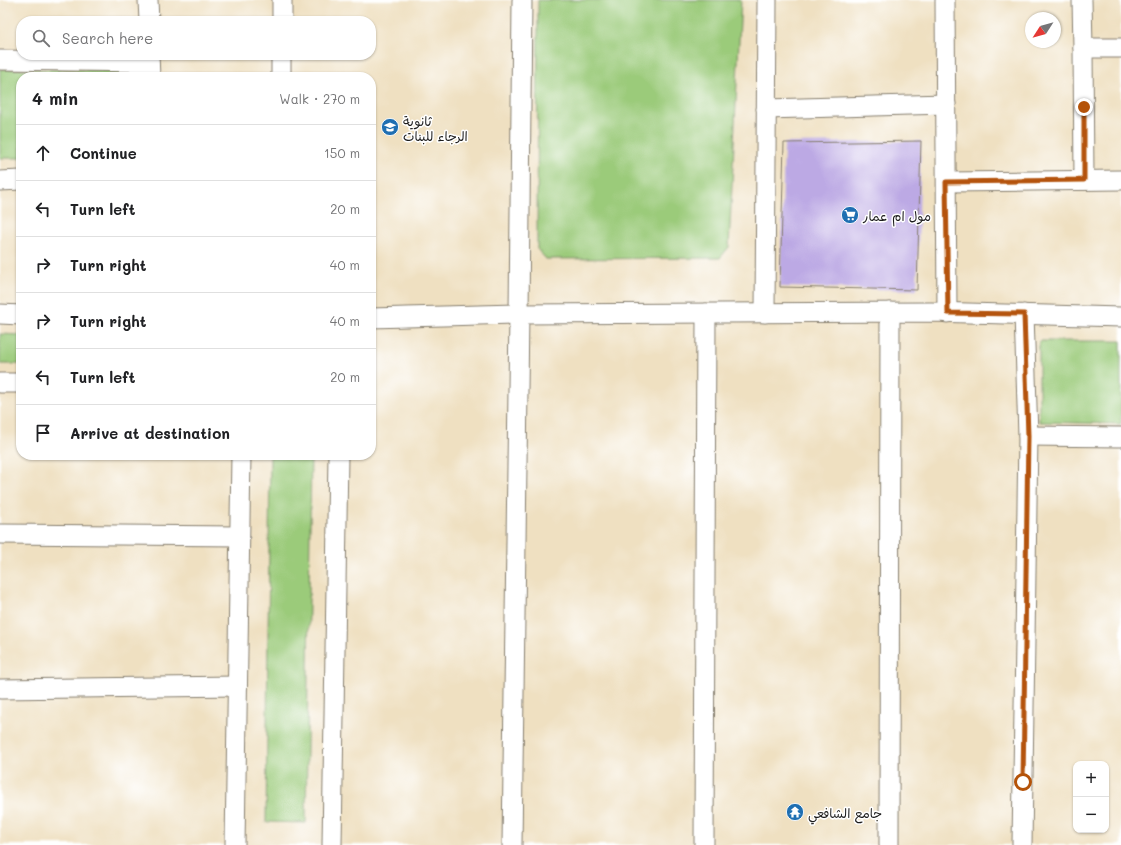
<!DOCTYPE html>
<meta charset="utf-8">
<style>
:root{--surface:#fff;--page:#f2f2f2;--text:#202124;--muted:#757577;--line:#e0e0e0}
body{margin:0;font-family:Mali,"Playpen Sans Arabic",sans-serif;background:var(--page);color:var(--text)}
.controls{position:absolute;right:12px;bottom:12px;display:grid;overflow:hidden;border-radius:8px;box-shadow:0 1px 3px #0004}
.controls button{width:36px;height:36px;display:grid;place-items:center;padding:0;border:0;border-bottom:1px solid var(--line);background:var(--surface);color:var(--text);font:20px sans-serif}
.compass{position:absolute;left:1025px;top:12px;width:36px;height:36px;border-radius:50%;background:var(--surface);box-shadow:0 1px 3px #0004;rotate:234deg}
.stop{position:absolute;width:12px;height:12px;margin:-9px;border:3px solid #b45309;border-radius:50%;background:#fff}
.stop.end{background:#b45309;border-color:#fff;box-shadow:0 1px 4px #0008}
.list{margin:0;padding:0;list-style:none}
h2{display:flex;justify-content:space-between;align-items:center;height:52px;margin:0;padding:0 16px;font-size:17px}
h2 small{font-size:13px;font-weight:400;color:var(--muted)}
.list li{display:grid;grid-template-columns:26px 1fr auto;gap:12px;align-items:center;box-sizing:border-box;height:56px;padding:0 16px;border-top:1px solid var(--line)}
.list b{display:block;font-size:15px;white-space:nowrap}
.list em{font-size:13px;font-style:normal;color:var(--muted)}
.icon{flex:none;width:22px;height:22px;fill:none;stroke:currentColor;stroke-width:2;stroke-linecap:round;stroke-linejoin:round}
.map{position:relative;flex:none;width:1121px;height:845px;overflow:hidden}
.search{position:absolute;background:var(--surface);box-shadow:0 1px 3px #0004;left:16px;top:16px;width:360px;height:44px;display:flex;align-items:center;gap:10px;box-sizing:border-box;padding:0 14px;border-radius:16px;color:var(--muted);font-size:15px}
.panel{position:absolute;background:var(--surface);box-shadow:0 1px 3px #0004;left:16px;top:72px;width:360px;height:388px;border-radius:16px}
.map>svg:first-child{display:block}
</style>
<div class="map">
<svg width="1121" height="845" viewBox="0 0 1121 845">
<rect width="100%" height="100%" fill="#fff"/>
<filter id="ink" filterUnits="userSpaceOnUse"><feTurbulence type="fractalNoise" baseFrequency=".025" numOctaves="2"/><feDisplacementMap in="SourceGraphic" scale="8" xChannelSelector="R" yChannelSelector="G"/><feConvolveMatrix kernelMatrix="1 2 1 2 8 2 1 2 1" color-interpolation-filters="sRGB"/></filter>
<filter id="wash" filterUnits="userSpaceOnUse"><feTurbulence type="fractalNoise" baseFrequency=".012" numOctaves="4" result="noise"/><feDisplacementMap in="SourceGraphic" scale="16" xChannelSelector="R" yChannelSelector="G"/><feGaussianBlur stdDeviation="0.9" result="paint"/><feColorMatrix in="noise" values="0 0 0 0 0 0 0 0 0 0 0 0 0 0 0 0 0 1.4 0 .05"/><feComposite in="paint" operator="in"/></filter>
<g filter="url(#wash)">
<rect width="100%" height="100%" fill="#efe0c1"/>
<g fill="#9bcb7a" stroke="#5c744b">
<path d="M538,0H741L729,247L720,258L546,259L537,249Z"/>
<path d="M0,69L128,70V77H21V158H0Z"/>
<path d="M0,334L21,335V364H0Z"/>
<path d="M1039,341H1121V424L1039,422Z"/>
<path d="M270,455H311L306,823L266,822Z"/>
</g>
<g id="blocks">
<path fill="#bca9e4" d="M921,141L917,290L780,287L784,143Z"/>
</g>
</g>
<g filter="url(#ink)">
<use href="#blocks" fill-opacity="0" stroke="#867e6e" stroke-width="1"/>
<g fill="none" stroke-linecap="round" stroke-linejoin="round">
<defs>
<g id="minor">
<path d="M148,0L149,21"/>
<path d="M945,0L947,313"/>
<path d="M1082,0L1083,48H1121"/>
<path d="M282,21V0"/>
<path d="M1083,48L1084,180"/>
<path d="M149,55L150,77"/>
<path d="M0,60L149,62"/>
<path d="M281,77V55"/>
<path d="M766,109L946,104"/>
<path d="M0,181L21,180"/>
<path d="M947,182L1121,180"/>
<path d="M765,313L767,0"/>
<path d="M0,314L21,315"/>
<path d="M371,318L519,314L931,312L1121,317"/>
<path d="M0,383H21"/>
<path d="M1028,436L1121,437"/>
<path d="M0,534L239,536"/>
<path d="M0,689L237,686"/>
<path d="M235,845L241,455"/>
<path d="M332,845L338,455"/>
<path d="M512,845L519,314L522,0"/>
<path d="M704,845L706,313"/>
<path d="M889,845L890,312"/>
<path d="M1022,845L1028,436L1024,314"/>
</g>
</defs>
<use href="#minor" stroke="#867e6e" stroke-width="21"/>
<use href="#minor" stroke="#fff" stroke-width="19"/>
</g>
</g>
<g fill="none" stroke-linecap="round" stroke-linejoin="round" filter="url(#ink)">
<path stroke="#b45309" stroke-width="5" d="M1023,782L1028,436L1024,314L948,313L946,182L1084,180V107"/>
</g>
<defs>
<symbol id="school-disc" viewBox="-11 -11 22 22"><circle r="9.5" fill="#1f6fb2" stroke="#fff"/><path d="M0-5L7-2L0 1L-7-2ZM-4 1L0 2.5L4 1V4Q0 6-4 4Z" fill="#fff"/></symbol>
<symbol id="supermarket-disc" viewBox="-11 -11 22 22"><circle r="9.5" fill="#1f6fb2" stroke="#fff"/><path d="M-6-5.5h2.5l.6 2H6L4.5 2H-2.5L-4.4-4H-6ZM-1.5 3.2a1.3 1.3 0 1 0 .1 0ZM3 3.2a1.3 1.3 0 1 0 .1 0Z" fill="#fff"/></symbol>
<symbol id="temple-disc" viewBox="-11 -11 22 22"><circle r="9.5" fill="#1f6fb2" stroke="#fff"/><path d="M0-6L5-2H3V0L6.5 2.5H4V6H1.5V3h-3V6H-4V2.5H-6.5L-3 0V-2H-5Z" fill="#fff"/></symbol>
</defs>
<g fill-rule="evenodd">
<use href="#school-disc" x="380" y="117" width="20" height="20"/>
<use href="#supermarket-disc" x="840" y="205" width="20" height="20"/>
<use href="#temple-disc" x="785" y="802" width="20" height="20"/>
</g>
<g text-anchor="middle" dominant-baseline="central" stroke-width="3" stroke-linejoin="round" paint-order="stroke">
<g font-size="13" fill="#1c1c1c" stroke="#fff" text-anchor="start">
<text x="403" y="120">ثانوية<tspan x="403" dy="15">الرجاء للبنات</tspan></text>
<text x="863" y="215">مول ام عمار</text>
<text x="808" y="812">جامع الشافعي</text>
</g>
</g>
</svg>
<div class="controls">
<button>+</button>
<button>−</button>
</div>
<svg class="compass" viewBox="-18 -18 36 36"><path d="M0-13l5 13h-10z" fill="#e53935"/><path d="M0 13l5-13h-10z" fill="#757577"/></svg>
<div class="stop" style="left:1023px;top:782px"></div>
<div class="stop end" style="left:1084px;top:107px"></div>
<div class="search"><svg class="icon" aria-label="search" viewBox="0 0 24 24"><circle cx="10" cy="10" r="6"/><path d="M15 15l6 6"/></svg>Search here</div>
<section class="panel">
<h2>4 min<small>Walk · 270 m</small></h2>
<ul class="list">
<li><svg class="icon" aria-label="ahead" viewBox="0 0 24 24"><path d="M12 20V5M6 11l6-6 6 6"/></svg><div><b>Continue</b></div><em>150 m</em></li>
<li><svg class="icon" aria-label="left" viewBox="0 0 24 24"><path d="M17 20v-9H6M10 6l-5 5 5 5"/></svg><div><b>Turn left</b></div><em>20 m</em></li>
<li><svg class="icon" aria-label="right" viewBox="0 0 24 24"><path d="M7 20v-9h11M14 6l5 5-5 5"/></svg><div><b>Turn right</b></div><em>40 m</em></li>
<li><svg class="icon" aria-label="right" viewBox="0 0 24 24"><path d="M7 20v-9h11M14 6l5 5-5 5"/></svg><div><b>Turn right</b></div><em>40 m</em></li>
<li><svg class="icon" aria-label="left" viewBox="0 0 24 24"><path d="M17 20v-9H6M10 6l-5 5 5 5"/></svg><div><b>Turn left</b></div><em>20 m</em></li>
<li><svg class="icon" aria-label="arrive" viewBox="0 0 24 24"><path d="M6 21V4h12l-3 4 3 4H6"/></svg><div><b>Arrive at destination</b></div></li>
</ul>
</section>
</div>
